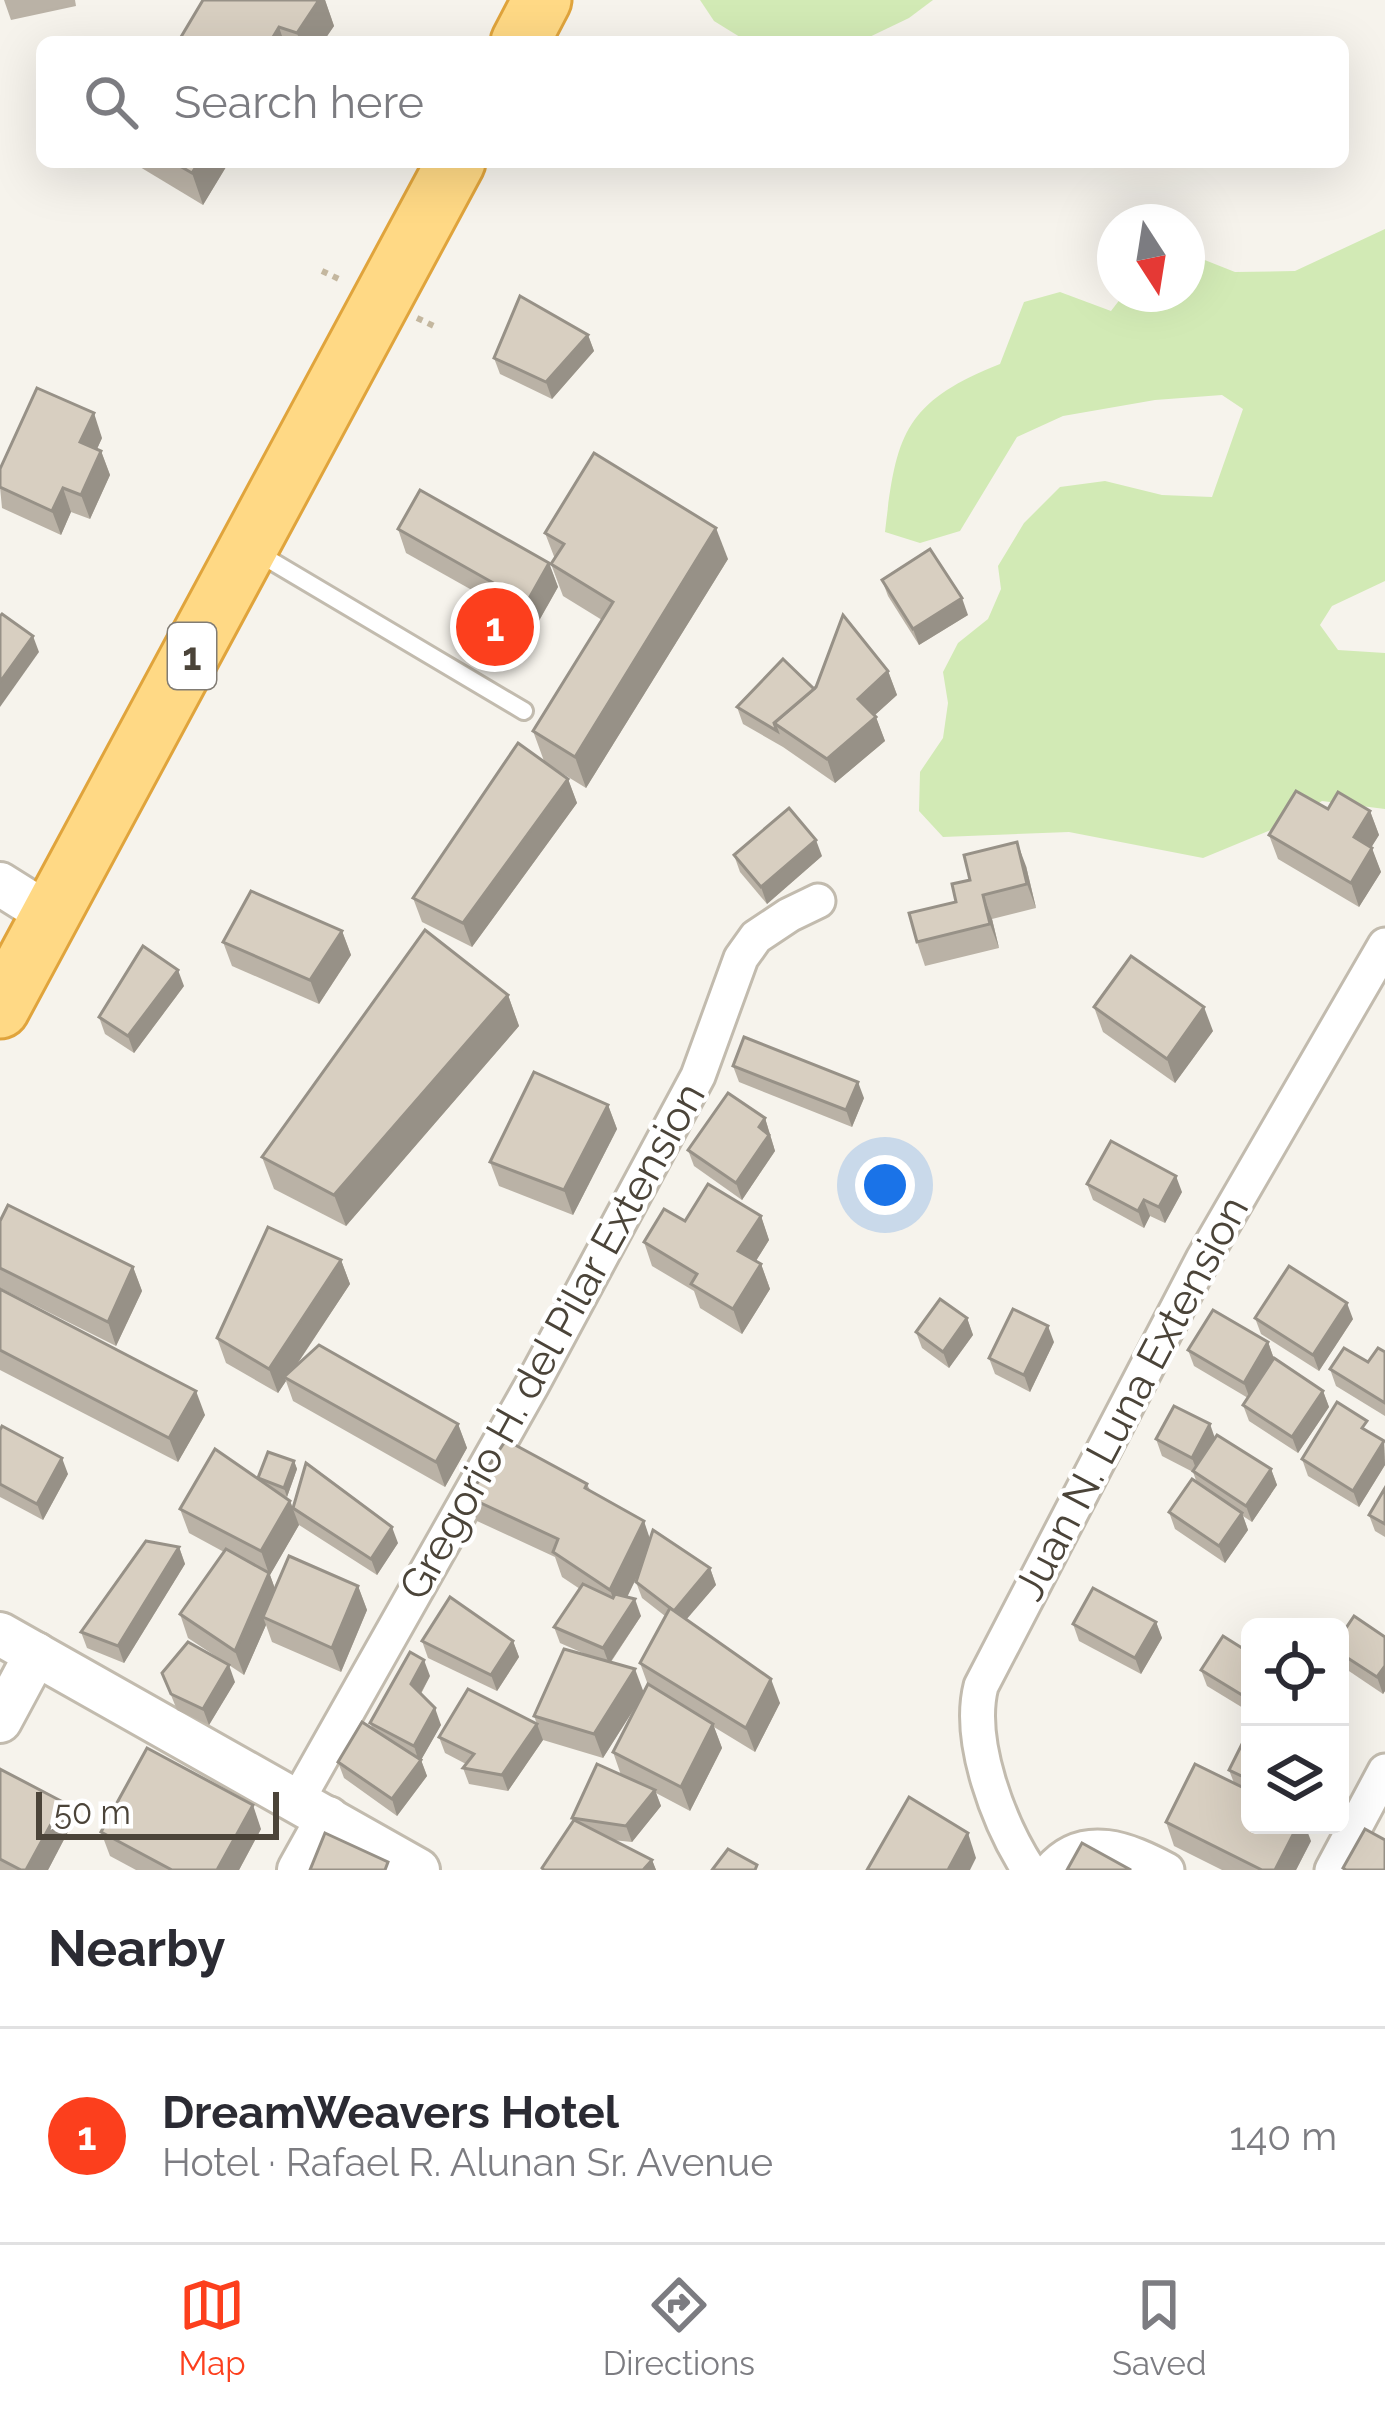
<!DOCTYPE html>
<meta charset="utf-8">
<style>
:root{--surface:#fff;--page:#f2f2f3;--text:#2b2b33;--muted:#7c7c81;--line:#e1e1e2;--accent:#fc3f1d}
body{margin:0;font-family:Raleway,sans-serif;background:var(--page);color:var(--text)}
.controls{position:absolute;right:36px;bottom:36px;display:grid;overflow:hidden;border-radius:18px;box-shadow:0 12px 48px #0002}
.controls button{width:108px;height:108px;display:grid;place-items:center;padding:0;border:0;border-bottom:3px solid var(--line);background:var(--surface);color:var(--text);font:60px sans-serif}
.compass{position:absolute;left:1097px;top:204px;width:108px;height:108px;border-radius:50%;background:var(--surface);box-shadow:0 12px 48px #0002;rotate:168deg}
.scale{position:absolute;left:36px;bottom:30px;width:243px;box-sizing:border-box;padding-left:12px;border:6px solid #4b4439;border-top:0;font-size:33px;line-height:42px;white-space:nowrap;color:#4b4439;-webkit-text-stroke:9px #fff;paint-order:stroke}
.you{position:absolute;left:885px;top:1185px;width:42px;height:42px;margin:-30px;border:9px solid #fff;border-radius:50%;background:#1a73e8;box-shadow:0 0 0 18px #1a73e833}
.badge{display:grid;place-items:center;width:78px;height:78px;border-radius:50%;background:var(--accent);color:#fff;font-size:39px;font-weight:700}
.pin{position:absolute;translate:-50% -50%;border:6px solid #fff;box-shadow:0 3px 12px #0006}
.list{margin:0;padding:0;list-style:none}
h2{display:flex;justify-content:space-between;align-items:center;height:156px;margin:0;padding:0 48px;font-size:51px}
h2 small{font-size:39px;font-weight:400;color:var(--muted)}
.list li{display:grid;grid-template-columns:78px 1fr auto;gap:36px;align-items:center;box-sizing:border-box;height:216px;padding:0 48px;border-top:3px solid var(--line)}
.list b{display:block;font-size:45px;white-space:nowrap}
.list p{margin:0;font-size:39px;white-space:nowrap;color:var(--muted)}
.list em{font-size:39px;font-style:normal;color:var(--muted)}
.icon{flex:none;width:66px;height:66px;fill:none;stroke:currentColor;stroke-width:2;stroke-linecap:round;stroke-linejoin:round}
.map{position:relative;flex:none;width:1385px;height:1870px;overflow:hidden}
.search{position:absolute;background:var(--surface);box-shadow:0 12px 48px #0002;left:36px;right:36px;top:36px;height:132px;display:flex;align-items:center;gap:30px;box-sizing:border-box;padding:0 42px;border-radius:18px;color:var(--muted);font-size:45px}
.sheet{height:372px;background:var(--surface)}
nav{display:flex;justify-content:space-around;align-items:center;box-sizing:border-box;height:168px;border-top:3px solid var(--line);background:var(--surface);font-size:33px;color:var(--muted)}
nav a{display:grid;justify-items:center;gap:6px}
nav .on{color:var(--accent)}
.map>svg:first-child{display:block}
</style>
<div class="map">
<svg width="1385" height="1870" viewBox="0 0 1385 1870">
<rect width="100%" height="100%" fill="#f6f3ec"/>
<g fill="#d2eab5">
<path d="M700,0H933L909,18L859,42H748L714,21Z"/>
<path d="M1385,229V581L1332,606L1320,625L1338,650L1385,653V809L1322,801L1283,825L1203,858L1069,832L943,837L919,811L920,772L943,738L948,703L943,672L958,643L988,619L1001,589L998,566L1024,523L1060,487L1105,481L1162,495L1212,497L1243,409L1222,395L1155,400L1063,416L1017,437L960,531L920,543L885,532C896,435 904,402 1000,364L1024,302L1060,292L1111,311L1124,294H1187V253L1235,272L1295,271Z"/>
</g>
<g fill="none" stroke-linecap="round" stroke-linejoin="round">
<defs>
<path id="service" d="M256,552L524,711"/>
<g id="minor">
<path d="M297,1801L532,1385L698,1076L741,958L756,937L789,915L818,901"/>
<path d="M1029,1870C999,1824 967,1741 981,1686L1203,1259L1385,945"/>
<path d="M1050,1870C1084,1830 1129,1850 1167,1870"/>
<path d="M1332,1870L1385,1771"/>
</g>
<g id="tertiary">
<path d="M0,884L51,916"/>
<path d="M0,1634L418,1870"/>
<path d="M0,1721L36,1654"/>
<path d="M299,1870L328,1818"/>
</g>
<g id="trunk">
<path d="M520,42L542,0"/>
<path d="M0,1009L456,162"/>
</g>
</defs>
<use href="#service" stroke="#c2bbae" stroke-width="22"/>
<use href="#minor" stroke="#c2bbae" stroke-width="39"/>
<use href="#tertiary" stroke="#c2bbae" stroke-width="48"/>
<use href="#trunk" stroke="#e0a43c" stroke-width="63"/>
<g stroke="#c4b79f" stroke-width="6" stroke-dasharray="6 6" stroke-linecap="butt">
<path d="M322,271L341,280"/>
<path d="M417,318L436,327"/>
</g>
<use href="#service" stroke="#fff" stroke-width="16"/>
<use href="#minor" stroke="#fff" stroke-width="33"/>
<use href="#tertiary" stroke="#fff" stroke-width="42"/>
<use href="#trunk" stroke="#ffd985" stroke-width="57"/>
</g>
<g fill="#bab2a6" fill-rule="evenodd">
<path d="M4,0H75L76,6L11,20Z"/>
<path d="M203,0H325L334,26L323,42H178Z"/>
<path d="M134,162H229L203,205L135,164Z"/>
<path d="M588,335L594,351L552,399L500,374L494,358Z"/>
<path d="M102,438L97,449L101,451L110,475L90,519L71,512L61,535L2,508L0,487Z"/>
<path d="M398,529L549,563L558,587L536,626L406,553Z"/>
<path d="M545,533L728,559L586,788L555,769L568,779L577,803L472,947L422,922L413,898L544,761L533,731L602,620L563,596L551,564L555,559Z"/>
<path d="M882,580L968,615L919,645L888,596Z"/>
<path d="M888,671L897,695L875,715L885,741L835,783L783,747L743,724L737,707Z"/>
<path d="M1328,809L1370,811L1379,835L1371,847L1381,872L1359,907L1278,859L1269,835Z"/>
<path d="M734,855L822,856L767,904L740,872Z"/>
<path d="M1026,866L1036,908L992,919L999,948L925,966L917,942L956,902Z"/>
<path d="M342,931L351,955L319,1004L232,966L223,942Z"/>
<path d="M184,986L134,1053L105,1034L99,1017Z"/>
<path d="M508,995L519,1026L346,1226L274,1189L262,1157Z"/>
<path d="M1094,1007L1213,1031L1175,1083L1103,1032Z"/>
<path d="M733,1066L864,1098L852,1127L739,1082Z"/>
<path d="M608,1105L617,1129L573,1215L499,1186L490,1162Z"/>
<path d="M765,1118L775,1151L742,1200L694,1166L688,1150Z"/>
<path d="M1087,1184L1182,1192L1165,1223L1150,1216L1144,1228L1093,1200Z"/>
<path d="M761,1216L769,1240L756,1261L761,1264L770,1289L742,1334L700,1308L694,1291L652,1266L644,1242L685,1221Z"/>
<path d="M0,1221L133,1267L142,1291L116,1346L0,1288Z"/>
<path d="M341,1260L350,1284L296,1366L458,1424L467,1448L445,1487L293,1401L286,1381L278,1393L226,1363L217,1338Z"/>
<path d="M0,1289L205,1415L178,1462L0,1370Z"/>
<path d="M967,1318L973,1335L949,1368L922,1348L916,1332Z"/>
<path d="M1255,1318L1353,1319L1319,1371L1261,1334Z"/>
<path d="M1054,1342L1030,1392L995,1374L989,1358Z"/>
<path d="M1268,1342L1274,1359L1323,1391L1329,1407L1298,1453L1249,1421L1243,1405L1248,1398L1194,1366L1188,1350Z"/>
<path d="M1385,1352V1416L1336,1386L1330,1369L1368,1362Z"/>
<path d="M0,1430L68,1474L43,1520L0,1497Z"/>
<path d="M1215,1438L1271,1469L1277,1485L1252,1522L1243,1516L1248,1530L1225,1563L1175,1529L1169,1512L1197,1483L1193,1472L1162,1456L1156,1439Z"/>
<path d="M1384,1441L1385,1465L1359,1507L1308,1476L1302,1459Z"/>
<path d="M294,1461L297,1469L287,1497L280,1494L290,1501L293,1508L398,1543L377,1575L299,1525L270,1575L275,1589L358,1586L367,1610L341,1672L272,1642L266,1625L244,1675L188,1638L180,1614L224,1552L189,1533L180,1509L258,1478Z"/>
<path d="M587,1484L590,1490L650,1539L710,1568L716,1585L686,1619L780,1703L755,1752L714,1727L722,1748L690,1811L656,1793L661,1806L632,1842L612,1840L652,1860L656,1870H542V1868L573,1822L572,1818L621,1775L613,1752L641,1698L603,1758L543,1740L508,1791L469,1784L463,1768L466,1764L445,1753L439,1737L537,1724L534,1716L592,1657L560,1643L554,1627L580,1589L562,1577L555,1557L477,1521L468,1497ZM639,1573L636,1582L642,1598L665,1616L640,1663L648,1685L644,1693L611,1662L641,1616L627,1597Z"/>
<path d="M1385,1488V1537L1375,1531L1369,1515Z"/>
<path d="M179,1547L185,1564L124,1663L87,1648L81,1632Z"/>
<path d="M1156,1622L1162,1638L1141,1674L1079,1641L1073,1624Z"/>
<path d="M1340,1637H1385V1691L1383,1694L1340,1665Z"/>
<path d="M422,1641H513L519,1657L497,1691L428,1658Z"/>
<path d="M1250,1653V1708L1248,1711L1207,1686L1201,1670Z"/>
<path d="M162,1673L235,1682L209,1725L177,1710Z"/>
<path d="M430,1676L421,1694L441,1725L421,1760L427,1776L397,1816L344,1778L338,1762L373,1729L370,1723Z"/>
<path d="M1250,1728V1825L1311,1841L1296,1870H1222L1174,1846L1166,1822L1234,1783L1229,1770Z"/>
<path d="M0,1769L71,1826L48,1870H0Z"/>
<path d="M261,1829L239,1870H136L110,1856L101,1832Z"/>
</g>
<g fill="#979187">
<path d="M319,0H325L334,26L323,42H300L297,33Z"/>
<path d="M279,27L284,42H270Z"/>
<path d="M199,162H229L203,205L192,173Z"/>
<path d="M588,335L594,351L552,399L546,382Z"/>
<path d="M94,413L102,438L89,466L80,442Z"/>
<path d="M101,451L110,475L90,519L81,495Z"/>
<path d="M63,488L71,512L61,535L52,511Z"/>
<path d="M716,528L728,559L586,788L575,757Z"/>
<path d="M549,563L558,587L536,626L527,602Z"/>
<path d="M962,598L968,615L919,645L913,629Z"/>
<path d="M33,636L39,652L0,707V682Z"/>
<path d="M888,671L897,695L866,723L858,699Z"/>
<path d="M876,717L885,741L835,783L827,759Z"/>
<path d="M568,779L577,803L472,947L463,923Z"/>
<path d="M1370,811L1379,835L1363,861L1354,837Z"/>
<path d="M816,840L822,856L767,904L761,887Z"/>
<path d="M1017,842L1026,866L1036,908L1027,884Z"/>
<path d="M1372,848L1381,872L1359,907L1351,883Z"/>
<path d="M983,895L992,919L999,948L990,924Z"/>
<path d="M342,931L351,955L319,1004L310,980Z"/>
<path d="M178,970L184,986L134,1053L128,1036Z"/>
<path d="M508,995L519,1026L346,1226L334,1195Z"/>
<path d="M1204,1007L1213,1031L1175,1083L1167,1059Z"/>
<path d="M858,1082L864,1098L852,1127L846,1110Z"/>
<path d="M608,1105L617,1129L573,1215L564,1190Z"/>
<path d="M765,1118L775,1151L742,1200L736,1183L759,1127Z"/>
<path d="M1176,1176L1182,1192L1165,1223L1159,1207Z"/>
<path d="M1144,1200L1150,1216L1144,1228L1138,1211Z"/>
<path d="M761,1216L769,1240L747,1275L738,1251Z"/>
<path d="M341,1260L350,1284L287,1379L284,1377L286,1381L278,1393L269,1369Z"/>
<path d="M761,1264L770,1289L742,1334L733,1309Z"/>
<path d="M133,1267L142,1291L116,1346L108,1322Z"/>
<path d="M1347,1303L1353,1319L1319,1371L1313,1355Z"/>
<path d="M967,1318L973,1335L949,1368L943,1352Z"/>
<path d="M1048,1326L1054,1342L1030,1392L1024,1375Z"/>
<path d="M1268,1342L1274,1359L1250,1399L1244,1383Z"/>
<path d="M196,1391L205,1415L178,1462L169,1438Z"/>
<path d="M1323,1391L1329,1407L1298,1453L1292,1437Z"/>
<path d="M458,1424L467,1448L445,1487L436,1462Z"/>
<path d="M1210,1424L1216,1441L1198,1474L1192,1458Z"/>
<path d="M1384,1441L1385,1465L1359,1507L1353,1491Z"/>
<path d="M62,1458L68,1474L43,1520L37,1504Z"/>
<path d="M294,1461L297,1469L287,1497L284,1488Z"/>
<path d="M1271,1469L1277,1485L1252,1522L1246,1506Z"/>
<path d="M290,1501L299,1525L270,1575L278,1597L263,1617L266,1625L244,1675L235,1651L269,1574L261,1551Z"/>
<path d="M1242,1513L1248,1530L1225,1563L1219,1546Z"/>
<path d="M644,1521L652,1545L619,1614L610,1590Z"/>
<path d="M392,1527L398,1543L377,1575L371,1559Z"/>
<path d="M179,1547L185,1564L124,1663L118,1646Z"/>
<path d="M710,1568L716,1585L680,1627L674,1611Z"/>
<path d="M358,1586L367,1610L341,1672L332,1648Z"/>
<path d="M635,1599L641,1616L609,1664L603,1648Z"/>
<path d="M1156,1622L1162,1638L1141,1674L1135,1658Z"/>
<path d="M513,1641L519,1657L497,1691L491,1675Z"/>
<path d="M424,1660L430,1676L417,1700L411,1684Z"/>
<path d="M229,1665L235,1682L209,1725L203,1709Z"/>
<path d="M1385,1666V1691L1383,1694L1377,1677Z"/>
<path d="M635,1669L644,1693L603,1758L594,1734Z"/>
<path d="M771,1679L780,1703L755,1752L746,1728Z"/>
<path d="M1250,1682V1708L1248,1711L1242,1695Z"/>
<path d="M435,1708L441,1725L421,1760L427,1776L397,1816L392,1799L419,1762L414,1746Z"/>
<path d="M537,1724L543,1740L508,1791L502,1775Z"/>
<path d="M713,1724L722,1748L690,1811L681,1787Z"/>
<path d="M655,1790L661,1806L632,1842L626,1826Z"/>
<path d="M63,1802L71,1826L48,1870H26Z"/>
<path d="M253,1805L261,1829L239,1870H217Z"/>
<path d="M1298,1825H1305L1311,1841L1296,1870H1275Z"/>
<path d="M968,1833L976,1858L970,1870H948Z"/>
<path d="M652,1860L656,1870H643Z"/>
</g>
<g fill="#d8cfc1" stroke="#979187" stroke-width="3">
<path d="M203,0H319L297,33L279,27L270,42H178Z"/>
<path d="M173,162H199L192,173Z"/>
<path d="M520,296L588,335L546,382L494,358Z"/>
<path d="M37,388L94,413L80,442L101,451L81,495L63,488L52,511L0,487V469Z"/>
<path d="M594,453L716,528L575,757L533,731L613,602L551,564L564,544L545,533Z"/>
<path d="M420,490L549,563L527,602L398,529Z"/>
<path d="M930,549L962,598L913,629L882,580Z"/>
<path d="M2,614L33,636L0,682V616Z"/>
<path d="M843,615L888,671L858,699L876,717L827,759L774,723L816,687Z"/>
<path d="M783,659L814,689L774,723L777,731L737,707Z"/>
<path d="M518,743L568,779L463,923L413,898Z"/>
<path d="M1296,791L1328,809L1338,792L1370,811L1354,837L1372,848L1351,883L1269,835Z"/>
<path d="M789,808L816,840L761,887L734,855Z"/>
<path d="M1017,842L1027,884L983,895L990,924L917,942L909,913L956,902L952,884L970,880L964,855Z"/>
<path d="M251,891L342,931L310,980L223,942Z"/>
<path d="M425,930L508,995L334,1195L262,1157Z"/>
<path d="M143,946L178,970L128,1036L99,1017Z"/>
<path d="M1131,956L1204,1007L1167,1059L1094,1007Z"/>
<path d="M744,1037L858,1082L846,1110L733,1066Z"/>
<path d="M534,1072L608,1105L564,1190L490,1162Z"/>
<path d="M728,1093L765,1118L759,1127L769,1135L736,1183L688,1150Z"/>
<path d="M1111,1141L1176,1176L1159,1207L1144,1200L1138,1211L1087,1184Z"/>
<path d="M708,1184L761,1216L738,1251L761,1264L733,1309L691,1284L697,1274L644,1242L664,1209L685,1221Z"/>
<path d="M8,1205L133,1267L108,1322L0,1268V1221Z"/>
<path d="M268,1227L341,1260L269,1369L217,1338Z"/>
<path d="M1289,1266L1347,1303L1313,1355L1255,1318Z"/>
<path d="M0,1289L196,1391L169,1438L0,1350Z"/>
<path d="M940,1299L967,1318L943,1352L916,1332Z"/>
<path d="M1013,1309L1048,1326L1024,1375L989,1358Z"/>
<path d="M1213,1310L1268,1342L1244,1383L1188,1350Z"/>
<path d="M319,1345L458,1424L436,1462L284,1377Z"/>
<path d="M1344,1348L1368,1362L1378,1348L1385,1352V1403L1330,1369Z"/>
<path d="M1274,1358L1323,1391L1292,1437L1243,1405Z"/>
<path d="M1337,1402L1367,1421L1362,1428L1384,1441L1353,1491L1302,1459Z"/>
<path d="M1174,1406L1210,1424L1192,1458L1156,1439Z"/>
<path d="M2,1426L62,1458L37,1504L0,1484V1430Z"/>
<path d="M1217,1435L1271,1469L1246,1506L1193,1471Z"/>
<path d="M506,1440L587,1484L585,1488L644,1521L610,1590L553,1552L558,1539L468,1497Z"/>
<path d="M215,1449L290,1501L261,1551L180,1509Z"/>
<path d="M268,1452L294,1461L284,1488L258,1478Z"/>
<path d="M306,1463L392,1527L371,1559L293,1508Z"/>
<path d="M1192,1479L1242,1513L1219,1546L1169,1512Z"/>
<path d="M1385,1488V1524L1369,1515Z"/>
<path d="M653,1530L710,1568L674,1611L636,1582Z"/>
<path d="M146,1541L179,1547L118,1646L81,1632Z"/>
<path d="M226,1549L269,1573L235,1651L180,1614Z"/>
<path d="M289,1556L358,1586L332,1648L263,1617Z"/>
<path d="M583,1584L613,1598L615,1594L635,1599L603,1648L554,1627Z"/>
<path d="M1093,1588L1156,1622L1135,1658L1073,1624Z"/>
<path d="M450,1597L513,1641L491,1675L422,1641Z"/>
<path d="M670,1608L771,1679L746,1728L640,1663Z"/>
<path d="M1354,1616L1385,1637V1666L1377,1677L1340,1653V1637Z"/>
<path d="M1223,1636L1250,1653V1682L1242,1695L1201,1670Z"/>
<path d="M188,1642L229,1665L203,1709L171,1694L162,1673Z"/>
<path d="M564,1649L635,1669L594,1734L534,1716Z"/>
<path d="M410,1652L424,1660L411,1684L435,1708L414,1746L370,1723Z"/>
<path d="M648,1684L713,1724L681,1787L613,1752Z"/>
<path d="M468,1689L537,1724L502,1775L463,1768L474,1754L439,1737Z"/>
<path d="M362,1722L421,1760L392,1799L338,1762Z"/>
<path d="M1250,1728V1780L1229,1770Z"/>
<path d="M147,1748L253,1805L217,1870H172L101,1832Z"/>
<path d="M597,1764L655,1790L626,1826L572,1818Z"/>
<path d="M1195,1764L1250,1791V1825H1298L1275,1870H1262L1166,1822Z"/>
<path d="M0,1769L63,1802L26,1870H21L0,1859Z"/>
<path d="M909,1797L968,1833L948,1870H867Z"/>
<path d="M574,1820L652,1860L643,1870H544L542,1868Z"/>
<path d="M1365,1829L1385,1840V1870H1346L1343,1868Z"/>
<path d="M325,1833L388,1862L385,1870H310Z"/>
<path d="M1082,1843L1131,1870H1067Z"/>
<path d="M728,1849L757,1865L755,1870H712Z"/>
</g>
<g text-anchor="middle" dominant-baseline="central" stroke-width="9" stroke-linejoin="round" paint-order="stroke">
<rect fill="#fff" stroke="#817c74" stroke-width="3" x="168" y="623" width="48" height="66" rx="9"/>
<g font-size="39" font-weight="bold" fill="#4b4439">
<text x="192" y="656">1</text>
</g>
<g font-size="42" fill="#4b4439" stroke="#fff">
<text transform="translate(552 1341) rotate(-61)">Gregorio H. del Pilar Extension</text>
<text transform="translate(1131 1398) rotate(-62)">Juan N. Luna Extension</text>
</g>
</g>
</svg>
<div class="controls">
<button><svg class="icon" aria-label="locate" viewBox="0 0 24 24"><circle cx="12" cy="12" r="6"/><path d="M12 2v4M12 18v4M2 12h4M18 12h4"/></svg></button>
<button><svg class="icon" aria-label="layers" viewBox="0 0 24 24"><path d="M12 4l9 5-9 5-9-5zM3 14l9 5 9-5"/></svg></button>
</div>
<svg class="compass" viewBox="-18 -18 36 36"><path d="M0-13l5 13h-10z" fill="#e53935"/><path d="M0 13l5-13h-10z" fill="#7c7c81"/></svg>
<div class="scale">50 m</div>
<div class="you"></div>
<div class="pin badge" style="left:495px;top:627px">1</div>
<div class="search"><svg class="icon" aria-label="search" viewBox="0 0 24 24"><circle cx="10" cy="10" r="6"/><path d="M15 15l6 6"/></svg>Search here</div>
</div>
<section class="sheet">
<h2>Nearby<small></small></h2>
<ul class="list">
<li><span class="badge">1</span><div><b>DreamWeavers Hotel</b><p>Hotel · Rafael R. Alunan Sr. Avenue</p></div><em>140 m</em></li>
</ul>
</section>
<nav>
<a class="on"><svg class="icon" aria-label="map" viewBox="0 0 24 24"><path d="M3 6l6-2 6 2 6-2v14l-6 2-6-2-6 2zM9 4v14M15 6v14"/></svg>Map</a>
<a><svg class="icon" aria-label="directions" viewBox="0 0 24 24"><path d="M12 3l9 9-9 9-9-9zM9 14v-3h6M13 9l2 2-2 2"/></svg>Directions</a>
<a><svg class="icon" aria-label="saved" viewBox="0 0 24 24"><path d="M7 4h10v16l-5-4-5 4z"/></svg>Saved</a>
</nav>
